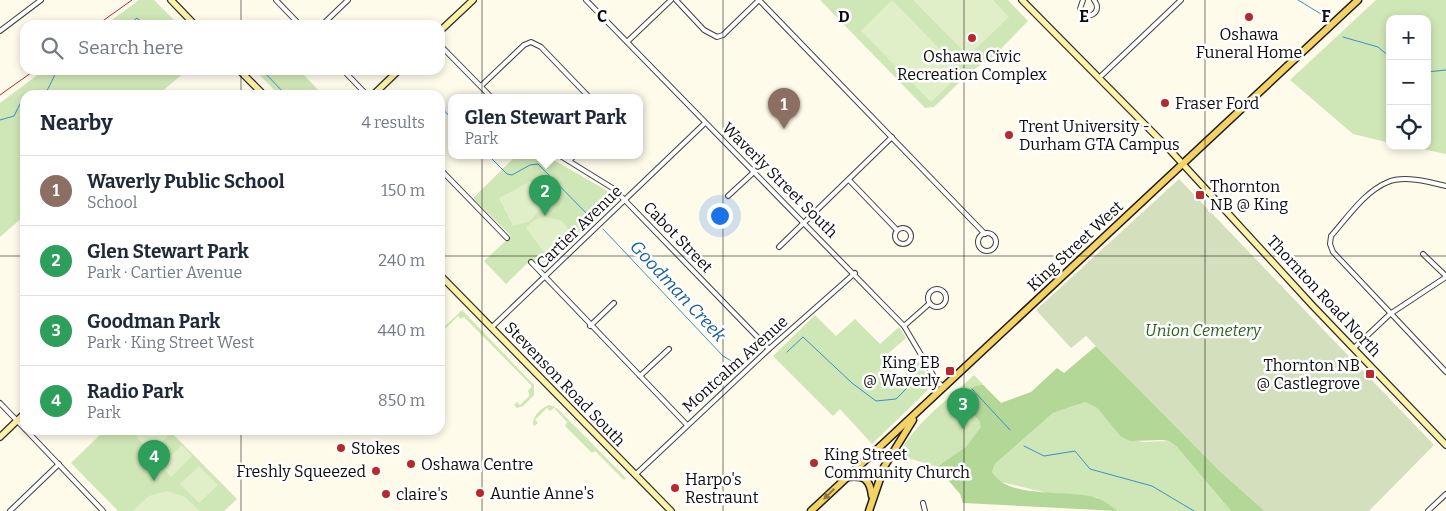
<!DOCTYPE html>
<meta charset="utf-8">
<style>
:root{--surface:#fff;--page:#f6f6f7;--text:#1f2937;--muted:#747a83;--line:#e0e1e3;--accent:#db2777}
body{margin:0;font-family:Bitter,serif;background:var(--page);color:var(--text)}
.controls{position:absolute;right:15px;top:15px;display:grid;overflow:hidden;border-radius:10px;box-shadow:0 2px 8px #0003}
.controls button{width:45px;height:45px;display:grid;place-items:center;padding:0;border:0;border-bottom:1px solid var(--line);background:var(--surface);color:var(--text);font:25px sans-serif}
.you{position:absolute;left:719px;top:215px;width:18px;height:18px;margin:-12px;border:4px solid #fff;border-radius:50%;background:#1a73e8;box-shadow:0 0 0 8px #1a73e833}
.badge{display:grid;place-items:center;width:32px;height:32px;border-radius:50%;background:var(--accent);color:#fff;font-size:16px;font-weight:700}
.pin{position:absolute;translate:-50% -41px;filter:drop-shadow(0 1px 2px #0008)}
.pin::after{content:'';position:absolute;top:26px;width:18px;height:15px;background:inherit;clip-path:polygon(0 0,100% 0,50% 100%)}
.popup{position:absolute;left:448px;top:94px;width:195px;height:65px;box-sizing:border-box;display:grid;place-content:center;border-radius:10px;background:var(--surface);filter:drop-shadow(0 1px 4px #0005);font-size:16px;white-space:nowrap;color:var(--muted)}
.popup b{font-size:19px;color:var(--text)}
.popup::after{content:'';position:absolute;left:50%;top:100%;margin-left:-10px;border:10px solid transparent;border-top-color:var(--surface)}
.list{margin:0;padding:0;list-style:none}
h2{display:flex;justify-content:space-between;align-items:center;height:65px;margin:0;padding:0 20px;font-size:21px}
h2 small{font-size:16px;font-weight:400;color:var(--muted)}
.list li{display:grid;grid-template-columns:32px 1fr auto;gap:15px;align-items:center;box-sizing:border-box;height:70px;padding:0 20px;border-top:1px solid var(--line)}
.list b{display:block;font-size:19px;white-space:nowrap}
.list p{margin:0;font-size:16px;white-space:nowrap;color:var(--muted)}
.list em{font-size:16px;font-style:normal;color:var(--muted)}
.icon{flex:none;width:28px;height:28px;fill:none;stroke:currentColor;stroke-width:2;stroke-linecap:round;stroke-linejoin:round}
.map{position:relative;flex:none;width:1446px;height:511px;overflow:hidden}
.search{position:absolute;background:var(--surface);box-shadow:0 2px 8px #0003;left:20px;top:20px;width:425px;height:55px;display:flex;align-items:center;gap:12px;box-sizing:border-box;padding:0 18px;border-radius:15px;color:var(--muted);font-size:19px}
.panel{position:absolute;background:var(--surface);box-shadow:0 2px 8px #0003;left:20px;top:90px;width:425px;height:345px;border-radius:15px}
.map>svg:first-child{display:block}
</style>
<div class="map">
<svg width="1446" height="511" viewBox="0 0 1446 511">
<rect width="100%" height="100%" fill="#fefbeb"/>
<g fill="#cfe7b6">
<path d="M139,0H154L179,25H105Z"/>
<path d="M820,0H1008L1028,21L995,55L969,73L934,107L925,108Z"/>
<path d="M1376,0H1446V154L1408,146H1427V19H1390V143L1353,134L1290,80Z"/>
<path d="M44,70H187L158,95H25V215L0,237V103Z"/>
<path d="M255,70H299L323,95H279Z"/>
<path d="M517,155H545L606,190L615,199L592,225L587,227L543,269L532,259L506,284L484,261L511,236L473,198Z"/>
<path d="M462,310L534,385V395L523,406L517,408L514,405L517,402L520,405L530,395L528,391L532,386L464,317L461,319L458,316L440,334V331Z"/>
<path d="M815,315L836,336L855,319L880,344L899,327L906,338L882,359L898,381L919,362L933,385L872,444L840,409L833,416L773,356Z"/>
<path d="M974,375L1017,420L950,482L937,467L899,455C914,423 949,399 974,375Z"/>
<path d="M1085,402L1097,408L1120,436L1142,442L1169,441L1177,447L1231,511H1118L1096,497L1047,493L997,481L992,472L995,464L1053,413Z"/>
<path d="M550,405L558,409L626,478L624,480L595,451L592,453L565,426L567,422L554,408L550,411L547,408L535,420L538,423L534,426L533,424C533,416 541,407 550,405Z"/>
<path d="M105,430H169L237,499L224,511H118L71,463Z"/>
</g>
<path fill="#b3d796" d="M1096,346L1221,472L1265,511H1231L1177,447L1169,441L1162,440L1130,441L1120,436L1097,408L1085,402L1053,413L995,464L992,472C1007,499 1067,490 1094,497C1102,499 1111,506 1118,511L963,503L960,494L937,467L966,447L981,427L980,422L970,409L967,392L975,386L983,385L1001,403L1031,392L1057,368L1064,373Z"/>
<path fill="#d4dfbe" d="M1179,179L1434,445L1369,511H1265L1221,472L1086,336L1071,348L1036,310Z"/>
<g fill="#e1efc8">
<path d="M892,0L962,72L931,102L861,31Z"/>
<path d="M913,0H993L1009,17L968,56Z"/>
<path d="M531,181L541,195V208L530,221L513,226L499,198Z"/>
<path d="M543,216L562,221L573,235L549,256L546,255L526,228L533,221Z"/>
<path d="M144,430H162L168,436L151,452L136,437Z"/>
<path d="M182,445L192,456L171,477L161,466Z"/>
<path d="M199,466L218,485L199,503L180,484Z"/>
<path d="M167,491L185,497L200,511H132L149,496Z"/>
</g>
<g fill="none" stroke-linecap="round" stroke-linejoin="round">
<g stroke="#3b90c9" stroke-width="1">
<path d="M1298,0L1321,14"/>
<path d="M128,25L137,18L145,25"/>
<path d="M1343,37L1378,47L1390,57"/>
<path d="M262,70L286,95"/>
<path d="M1427,72L1446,70"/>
<path d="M25,95L27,93L44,94C51,87 52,76 59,70"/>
<path d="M440,106L451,118"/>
<path d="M0,120L14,116L24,96"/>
<path d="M488,155L507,174L512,175L530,165L538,164L595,222"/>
<path d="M603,229L723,356L733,362L740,363"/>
<path d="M787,352L803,337L852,383L876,401L896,399L913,382"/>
<path d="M972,389L1010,430"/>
<path d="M1024,446L1044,456L1075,451L1090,469L1152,486L1194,511"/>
</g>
<defs>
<g id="minor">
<path d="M276,0L300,25"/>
<path d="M586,0L904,326L936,380L944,388"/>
<path d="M676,0L704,30L717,37L723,35L759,0"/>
<path d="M759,0L985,234"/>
<path d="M1083,0L1080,9C1086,23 1104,12 1094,0"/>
<path d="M322,25L348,0"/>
<path d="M0,31L41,0"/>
<path d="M628,41L671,0"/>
<path d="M440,45L491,97"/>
<path d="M343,70L367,95"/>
<path d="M1099,78L1181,0"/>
<path d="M481,86L524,45L531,42L541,47L589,97"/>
<path d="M559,155L614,189L769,349"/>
<path d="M569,161L575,155"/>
<path d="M440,169L507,238"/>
<path d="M849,180L897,230"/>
<path d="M1446,186C1430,182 1404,175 1388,182C1365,191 1347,218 1331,236L1330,244L1333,252L1446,372"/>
<path d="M728,196L754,172"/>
<circle cx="903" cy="236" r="8"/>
<circle cx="987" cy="242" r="9"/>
<path d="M779,247L892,137"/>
<path d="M1423,254L1446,276"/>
<path d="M531,262L687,425"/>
<circle cx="937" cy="298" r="9"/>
<path d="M590,326L614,303"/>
<path d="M904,326L929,304"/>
<path d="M491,328L705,123"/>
<path d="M1354,348L1390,314L1446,277"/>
<path d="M640,376L669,349"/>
<path d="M0,403L25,429"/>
<path d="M26,430L103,511"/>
<path d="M635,475L769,349L855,273"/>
<path d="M923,503L925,511"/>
<path d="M10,511L59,464"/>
<path d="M1428,511L1446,494"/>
</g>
<g id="secondary">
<path d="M171,0L195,25"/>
<path d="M1022,0L1169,149L1312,305L1446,445"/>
<path d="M440,31L473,0"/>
<path d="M239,70L264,95"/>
<path d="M373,95L399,70"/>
<path d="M440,275L671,511"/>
<path d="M0,437L25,413"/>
</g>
<g id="primary">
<path d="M848,477C864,475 870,479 872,496"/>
<path d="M811,511L1358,0"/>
<path d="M869,511L884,467L913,420"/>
</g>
</defs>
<use href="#minor" stroke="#3f3f3f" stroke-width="6"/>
<use href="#secondary" stroke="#2e2e2e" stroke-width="8"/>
<use href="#primary" stroke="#1d1d1d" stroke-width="9"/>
<use href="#minor" stroke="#fff" stroke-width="4"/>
<use href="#secondary" stroke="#fcf3a8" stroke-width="5.5"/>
<use href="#primary" stroke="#f4d265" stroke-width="6"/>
<g stroke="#b7292f" stroke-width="1">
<path d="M97,25L132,0"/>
<path d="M0,95L35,70"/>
</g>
</g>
<defs><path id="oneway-solid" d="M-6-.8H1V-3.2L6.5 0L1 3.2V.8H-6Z" transform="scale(1.25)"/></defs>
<use fill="#8c793d" href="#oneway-solid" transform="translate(829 494) rotate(136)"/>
<path fill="none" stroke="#0c0c0c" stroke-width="1" stroke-opacity="0.55" d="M241,0V25M482,0V511M723,0V511M964,0V511M1205,0V511M241,70V95M0,256H25M440,256H1446M241,430V511"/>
<g fill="#b7292f" stroke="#fff" stroke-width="2">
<circle cx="1249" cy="17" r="5"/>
<circle cx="972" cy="38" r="5"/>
<circle cx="1165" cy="103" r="5"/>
<circle cx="1009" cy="135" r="5"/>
<rect x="1195" y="190" width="10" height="10" rx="2.5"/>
<rect x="945" y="366" width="10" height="10" rx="2.5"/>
<rect x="1365" y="369" width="10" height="10" rx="2.5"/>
<circle cx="341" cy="448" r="5"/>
<circle cx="814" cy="463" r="5"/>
<circle cx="411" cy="464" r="5"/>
<circle cx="376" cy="471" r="5"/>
<circle cx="675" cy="488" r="5"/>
<circle cx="480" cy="493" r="5"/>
<circle cx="386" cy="494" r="5"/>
</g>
<g text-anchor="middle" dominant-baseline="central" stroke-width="5" stroke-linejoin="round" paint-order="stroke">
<g font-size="16" fill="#0c0c0c" stroke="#fff" text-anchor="start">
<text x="1249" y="34" text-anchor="middle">Oshawa<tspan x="1249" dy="18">Funeral Home</tspan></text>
<text x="972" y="56" text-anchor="middle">Oshawa Civic<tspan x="972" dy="18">Recreation Complex</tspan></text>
<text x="1175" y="103">Fraser Ford</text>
<text x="1019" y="126">Trent University -<tspan x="1019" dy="18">Durham GTA Campus</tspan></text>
<text x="1210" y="186">Thornton<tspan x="1210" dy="18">NB @ King</tspan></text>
<text x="940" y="362" text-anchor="end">King EB<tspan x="940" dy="18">@ Waverly</tspan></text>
<text x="1360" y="365" text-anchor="end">Thornton NB<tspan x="1360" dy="18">@ Castlegrove</tspan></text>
<text x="351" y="448">Stokes</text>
<text x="824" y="454">King Street<tspan x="824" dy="18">Community Church</tspan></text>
<text x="421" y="464">Oshawa Centre</text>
<text x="366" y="471" text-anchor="end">Freshly Squeezed</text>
<text x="685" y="479">Harpo's<tspan x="685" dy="18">Restraunt</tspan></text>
<text x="490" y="493">Auntie Anne's</text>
<text x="396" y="494">claire's</text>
</g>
<g font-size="16" fill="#0c0c0c" stroke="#fff">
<text transform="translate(780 180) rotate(45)">Waverly Street South</text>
<text transform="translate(579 227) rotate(-44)">Cartier Avenue</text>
<text transform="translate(678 237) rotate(46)">Cabot Street</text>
<text transform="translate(1075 246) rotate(-43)">King Street West</text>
<text transform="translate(1324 296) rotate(47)">Thornton Road North</text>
<text transform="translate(735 364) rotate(-42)">Montcalm Avenue</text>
<text transform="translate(565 384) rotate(46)">Stevenson Road South</text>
</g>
<g font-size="16" font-style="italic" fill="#2c611f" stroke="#fff">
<text x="1203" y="330">Union Cemetery</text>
</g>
<g font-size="18" font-style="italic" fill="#1a6199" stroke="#fff">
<text transform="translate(678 291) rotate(47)">Goodman Creek</text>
</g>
</g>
<g font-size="16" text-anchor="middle" font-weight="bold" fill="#0c0c0c" stroke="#fff" stroke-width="5" stroke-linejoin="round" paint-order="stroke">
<text x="602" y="22">C</text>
<text x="844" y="22">D</text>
<text x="1084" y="22">E</text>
<text x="1326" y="22">F</text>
</g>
</svg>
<div class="controls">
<button>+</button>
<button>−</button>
<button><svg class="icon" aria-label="locate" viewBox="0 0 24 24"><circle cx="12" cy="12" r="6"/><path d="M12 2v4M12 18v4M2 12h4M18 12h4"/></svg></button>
</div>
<div class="you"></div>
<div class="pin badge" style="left:784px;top:129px;background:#8d6e63">1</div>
<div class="pin badge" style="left:545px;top:216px;background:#2e9e5b">2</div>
<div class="popup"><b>Glen Stewart Park</b>Park</div>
<div class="pin badge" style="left:963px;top:429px;background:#2e9e5b">3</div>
<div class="pin badge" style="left:154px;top:481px;background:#2e9e5b">4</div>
<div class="search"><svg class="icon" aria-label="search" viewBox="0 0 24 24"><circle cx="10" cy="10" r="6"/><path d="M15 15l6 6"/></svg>Search here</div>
<section class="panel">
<h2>Nearby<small>4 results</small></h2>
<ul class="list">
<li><span class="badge" style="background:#8d6e63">1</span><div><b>Waverly Public School</b><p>School</p></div><em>150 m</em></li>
<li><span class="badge" style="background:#2e9e5b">2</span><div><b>Glen Stewart Park</b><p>Park · Cartier Avenue</p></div><em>240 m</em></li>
<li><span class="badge" style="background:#2e9e5b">3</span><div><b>Goodman Park</b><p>Park · King Street West</p></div><em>440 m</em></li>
<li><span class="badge" style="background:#2e9e5b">4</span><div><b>Radio Park</b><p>Park</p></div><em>850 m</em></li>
</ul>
</section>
</div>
